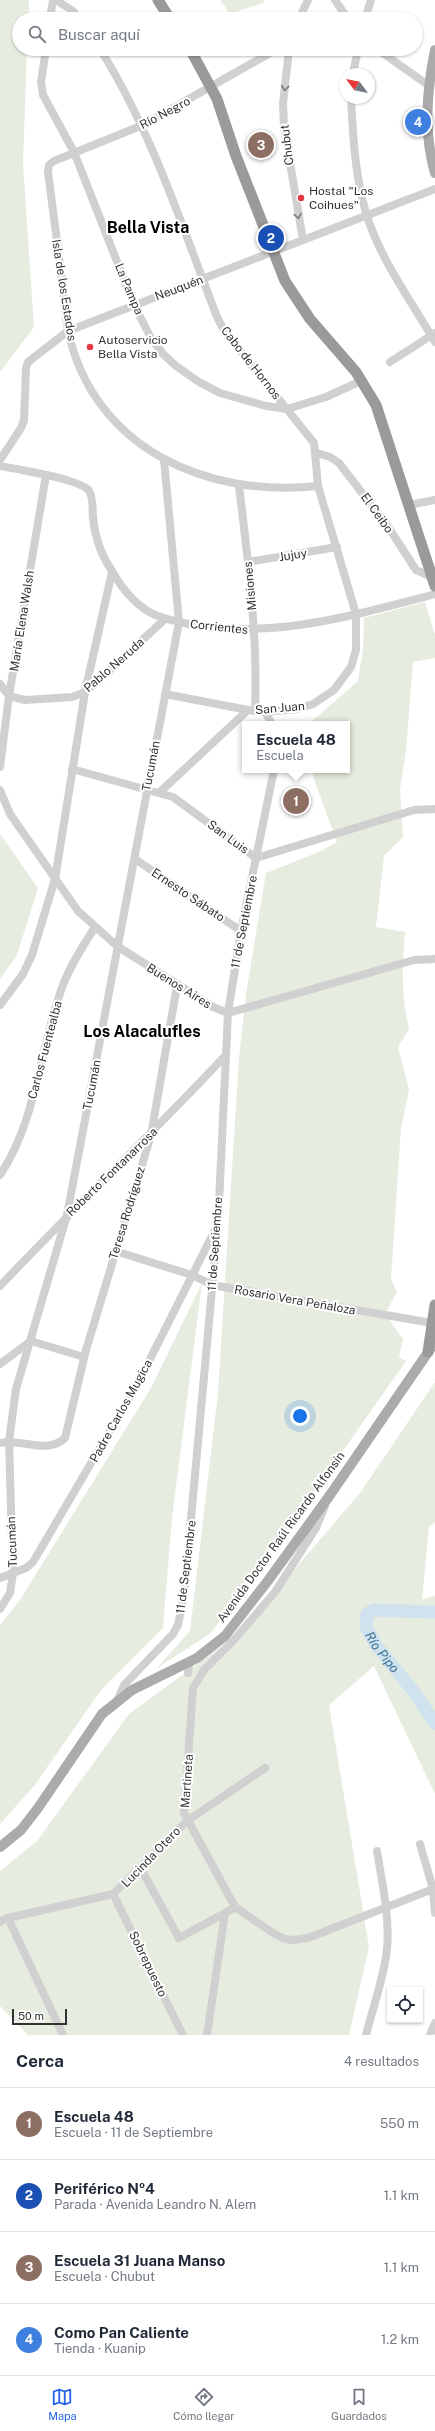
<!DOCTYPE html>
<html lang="es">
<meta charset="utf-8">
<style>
:root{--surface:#fff;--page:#f6f6f7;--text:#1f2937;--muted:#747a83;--line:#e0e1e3;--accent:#2563eb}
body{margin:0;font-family:"Public Sans",sans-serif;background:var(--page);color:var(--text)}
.controls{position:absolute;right:12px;bottom:12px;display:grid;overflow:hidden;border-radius:0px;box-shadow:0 1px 3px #0004}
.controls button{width:36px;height:36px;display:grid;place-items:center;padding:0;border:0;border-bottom:1px solid var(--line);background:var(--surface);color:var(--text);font:20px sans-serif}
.compass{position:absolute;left:339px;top:68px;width:36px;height:36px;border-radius:50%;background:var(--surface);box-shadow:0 1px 3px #0004;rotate:302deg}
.scale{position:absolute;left:12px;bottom:10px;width:55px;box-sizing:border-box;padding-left:4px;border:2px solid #333;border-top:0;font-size:11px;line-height:14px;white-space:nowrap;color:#333;-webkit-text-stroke:3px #fff;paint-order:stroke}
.you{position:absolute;left:300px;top:1416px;width:14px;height:14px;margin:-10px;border:3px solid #fff;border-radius:50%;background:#1a73e8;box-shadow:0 0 0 6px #1a73e833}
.badge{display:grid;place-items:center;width:26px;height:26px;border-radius:50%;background:var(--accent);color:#fff;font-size:13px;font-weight:700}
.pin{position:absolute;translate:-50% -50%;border:2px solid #fff;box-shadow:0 1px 4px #0006}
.popup{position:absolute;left:242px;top:721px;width:108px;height:52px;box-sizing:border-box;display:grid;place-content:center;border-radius:0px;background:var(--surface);filter:drop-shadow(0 1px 3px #0005);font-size:13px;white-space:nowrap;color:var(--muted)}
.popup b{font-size:15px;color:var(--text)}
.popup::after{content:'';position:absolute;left:50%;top:100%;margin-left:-8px;border:8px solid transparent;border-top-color:var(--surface)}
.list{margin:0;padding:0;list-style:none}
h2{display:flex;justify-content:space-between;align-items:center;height:52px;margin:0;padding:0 16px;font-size:17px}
h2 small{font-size:13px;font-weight:400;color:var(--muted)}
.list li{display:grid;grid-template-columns:26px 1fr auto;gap:12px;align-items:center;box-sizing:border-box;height:72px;padding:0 16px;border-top:1px solid var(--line)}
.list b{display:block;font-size:15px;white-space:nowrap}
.list p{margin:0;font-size:13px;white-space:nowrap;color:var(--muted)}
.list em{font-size:13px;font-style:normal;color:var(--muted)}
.icon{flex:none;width:22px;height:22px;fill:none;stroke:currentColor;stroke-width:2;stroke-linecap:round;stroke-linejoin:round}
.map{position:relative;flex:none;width:435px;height:2035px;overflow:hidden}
.search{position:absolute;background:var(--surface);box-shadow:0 1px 3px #0004;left:12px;right:12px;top:12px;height:44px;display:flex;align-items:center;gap:10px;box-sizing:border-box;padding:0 14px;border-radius:22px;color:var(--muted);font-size:15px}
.sheet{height:340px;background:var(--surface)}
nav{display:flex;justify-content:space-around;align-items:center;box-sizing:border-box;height:56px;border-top:1px solid var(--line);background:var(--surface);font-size:11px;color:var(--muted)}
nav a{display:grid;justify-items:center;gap:2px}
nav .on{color:var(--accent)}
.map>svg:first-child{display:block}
</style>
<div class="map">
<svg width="435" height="2035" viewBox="0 0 435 2035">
<rect width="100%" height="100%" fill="#fff"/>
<g fill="#e6ecdf">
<path d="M0,0H29V19H19V49H27L23,163L34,327L0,372Z"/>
<path d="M220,0H264L263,3L230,14Z"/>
<path d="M425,602L435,635V658L413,662L406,750L400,790L403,837L384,856L376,927L405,932C402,967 401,994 409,1029L398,1047L409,1090L401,1128L391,1279L397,1292L385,1314L403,1339L399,1357L406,1361L302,1509L211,1633L157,1668L190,1631L218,1393L239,1058L246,994L266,873L319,852L337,842L314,779L313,770H347V724L310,723L358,681L363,649L364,618Z"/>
<path d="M0,834L38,888L17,955L0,979Z"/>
<path d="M202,1283L172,1518L163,1628L101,1690L34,1786L0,1824V1625L20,1600L151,1388Z"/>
<path d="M435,1382V1522L429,1527L422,1599L435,1596V1794L374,1666L329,1705L369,1947L349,2035H28L0,2006V1871L37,1841L129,1714L240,1633L360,1493Z"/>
</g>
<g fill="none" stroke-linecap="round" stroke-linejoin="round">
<path stroke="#cfe2ee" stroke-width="13" id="s1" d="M435,1612L374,1610L367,1614L366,1627L376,1645L414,1692L435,1723"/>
<g stroke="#d0d0d0" stroke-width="8">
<path d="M56,0L73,11L79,19"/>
<path d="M335,0L348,19"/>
<path d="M50,19L53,0"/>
<path d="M299,19L308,0"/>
<path d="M365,19L371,0"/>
<path d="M46,49L41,82L43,95L74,152L134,305L151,338L163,354L176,366L199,382L220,393L266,406L287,409L326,397L361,381"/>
<path d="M100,49C152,132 182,226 217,317L225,332L314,443L318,486L356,614V650L351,667L334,690L313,704L298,709L265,712L248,710L165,694"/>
<path d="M277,49L143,125L54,161L49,165L48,172C53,208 57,244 62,280C64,297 65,315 68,331C94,449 207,498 318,486"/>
<path d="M289,49L283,104L284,127L303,240"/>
<path d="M377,49L428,85"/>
<path d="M353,74L358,49"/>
<path d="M351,98C353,135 355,177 366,213C380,259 411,301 435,342"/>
<path d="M390,362L435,333"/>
<path d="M317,453L330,457L339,463L389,528L416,570L432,577"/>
<path d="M0,460L21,428L24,420L26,368L28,362L68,331L435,189"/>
<path d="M0,466C16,469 81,479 89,491C94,499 92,509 93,518C95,537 101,555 112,571C121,587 135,604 151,613C163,619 176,621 188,624C272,640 355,615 435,594"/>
<path d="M239,486C248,560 258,636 255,711"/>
<path d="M409,505L435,500"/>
<path d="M248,562L337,547"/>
<path d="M0,684L9,696L25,700L72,697L85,692L96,683L165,619"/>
<path d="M265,712L272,724"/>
<path d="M0,767L9,696L46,475"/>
<path d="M72,769L173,797L256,858L414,810L435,809"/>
<path d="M0,790L10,814L78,911L117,946L213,1007L228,1013L414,960L435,959"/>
<path d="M160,792L248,710"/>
<path d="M135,859L241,931"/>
<path d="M0,1005L23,974L32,955L55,879L85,692L112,572"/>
<path d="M0,1175C38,1118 39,1048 63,985C71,964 83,946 95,927"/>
<path d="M115,1251L192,1275L212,1285L432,1323"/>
<path d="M0,1286C73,1209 151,1135 224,1057"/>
<path d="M0,1364L31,1341L84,1357"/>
<path d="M0,1443C22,1438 47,1455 65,1438L86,1350L151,1135L177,986"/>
<path d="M325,1506L316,1528L275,1592L233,1641L204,1670L193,1688L184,1813L235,1907L273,1933L285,1939L293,1940L308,1938L433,1889"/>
<path d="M0,1578L26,1568L33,1562L137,1385L216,1228"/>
<path d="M0,1609L10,1593L13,1573L9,1441L16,1389L67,1215L179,622L164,460"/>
<path d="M188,1673L189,1663"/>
<path d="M118,1699L124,1685L173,1634L178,1625L184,1595L218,1224L228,1013L241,931L274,770"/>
<path d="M420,1844L433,1889L435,1913"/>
<path d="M140,1867L179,1938L225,1913"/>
<path d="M113,1894L183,2035"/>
<path d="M8,1918L63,2035"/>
<path d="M0,1922L8,1918L113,1894L187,1821L265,1768"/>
<path d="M207,2035L225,1913L235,1907"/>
<path d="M366,2035C373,2007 384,1978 387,1949C390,1917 382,1883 377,1851"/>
<path d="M430,2035L435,2023"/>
</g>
<g stroke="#ababab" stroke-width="10">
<path d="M435,50C427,90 423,132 435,173"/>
<path d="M0,1847L21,1830L38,1808L102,1714L132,1690L197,1658L225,1636L267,1582L330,1495L433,1345"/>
</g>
<g stroke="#9a9a9a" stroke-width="11">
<path d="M158,0L170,19"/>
<path d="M190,49L217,99L236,156L285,281L310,319L356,372L376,405L435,586"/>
<path d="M428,1352L435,1305"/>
</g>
</g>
<defs><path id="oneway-chevron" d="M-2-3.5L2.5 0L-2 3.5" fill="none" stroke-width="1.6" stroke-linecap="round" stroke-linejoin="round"/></defs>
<g stroke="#7a7a7a">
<use href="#oneway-chevron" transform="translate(285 88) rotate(96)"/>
<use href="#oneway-chevron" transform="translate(298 216) rotate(80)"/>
</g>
<g fill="#e63946" stroke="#fff" stroke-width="1.5">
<circle cx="301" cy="198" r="4"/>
<circle cx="90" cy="347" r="4"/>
</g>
<g text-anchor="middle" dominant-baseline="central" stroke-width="4" stroke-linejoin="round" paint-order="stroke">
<g font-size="12" fill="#333" stroke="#fff">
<text transform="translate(165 113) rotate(-28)">Río Negro</text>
<text transform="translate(287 145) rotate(-97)">Chubut</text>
<text transform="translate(179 288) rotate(-21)">Neuquén</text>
<text transform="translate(129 289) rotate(67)">La Pampa</text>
<text transform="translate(64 290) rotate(81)">Isla de los Estados</text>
<text transform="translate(251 363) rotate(52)">Cabo de Hornos</text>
<text transform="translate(377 513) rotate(54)">El Ceibo</text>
<text transform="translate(293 555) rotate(-9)">Jujuy</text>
<text transform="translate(250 586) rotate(-95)">Misiones</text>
<text transform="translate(22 621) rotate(-81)">María Elena Walsh</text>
<text transform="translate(219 627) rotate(6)">Corrientes</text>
<text transform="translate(114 665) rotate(-41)">Pablo Neruda</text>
<text transform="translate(280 708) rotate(-5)">San Juan</text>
<text transform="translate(151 766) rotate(-79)">Tucumán</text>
<text transform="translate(228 837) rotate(36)">San Luis</text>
<text transform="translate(188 895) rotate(34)">Ernesto Sábato</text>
<text transform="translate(244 922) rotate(-79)">11 de Septiembre</text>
<text transform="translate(179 986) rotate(32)">Buenos Aires</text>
<text transform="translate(45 1050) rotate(-75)">Carlos Fuentealba</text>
<text transform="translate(92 1085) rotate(-79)">Tucumán</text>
<text transform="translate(112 1172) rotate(-44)">Roberto Fontanarrosa</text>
<text transform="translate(127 1213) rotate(-73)">Teresa Rodríguez</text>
<text transform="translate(215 1244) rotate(-86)">11 de Septiembre</text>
<text transform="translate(295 1300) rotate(10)">Rosario Vera Peñaloza</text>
<text transform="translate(121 1411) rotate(-61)">Padre Carlos Mugica</text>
<text transform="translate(281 1537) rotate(-54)">Avenida Doctor Raúl Ricardo Alfonsín</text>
<text transform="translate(12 1542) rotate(-92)">Tucumán</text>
<text transform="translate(186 1567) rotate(-83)">11 de Septiembre</text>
<text transform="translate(187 1781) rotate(-86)">Martineta</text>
<text transform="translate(151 1857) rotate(-46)">Lucinda Otero</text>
<text transform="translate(148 1964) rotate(64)">Sobrepuesto</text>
</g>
<g font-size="12" fill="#333" stroke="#fff" text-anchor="start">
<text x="309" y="191">Hostal "Los<tspan x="309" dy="14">Coihues"</tspan></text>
<text x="98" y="340">Autoservicio<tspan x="98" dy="14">Bella Vista</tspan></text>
</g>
<g font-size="13" font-style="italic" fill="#3f7597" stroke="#fff">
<text stroke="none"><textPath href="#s1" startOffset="112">Río Pipo</textPath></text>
</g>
<g font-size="16" font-weight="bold" fill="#000" stroke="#fff">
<text x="148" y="227">Bella Vista</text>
<text x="142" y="1031">Los Alacalufles</text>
</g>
</g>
</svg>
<div class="controls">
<button><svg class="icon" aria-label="locate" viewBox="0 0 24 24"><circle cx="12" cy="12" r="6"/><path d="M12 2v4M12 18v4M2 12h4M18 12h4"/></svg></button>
</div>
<svg class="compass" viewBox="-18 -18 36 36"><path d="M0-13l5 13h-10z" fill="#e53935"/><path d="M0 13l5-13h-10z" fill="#747a83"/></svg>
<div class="scale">50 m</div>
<div class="you"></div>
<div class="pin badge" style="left:296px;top:801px;background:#8d6e63">1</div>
<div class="popup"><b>Escuela 48</b>Escuela</div>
<div class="pin badge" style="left:271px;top:238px;background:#1a4fb4">2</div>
<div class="pin badge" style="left:261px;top:145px;background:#8d6e63">3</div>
<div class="pin badge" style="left:418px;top:122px;background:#3f7fe0">4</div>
<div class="search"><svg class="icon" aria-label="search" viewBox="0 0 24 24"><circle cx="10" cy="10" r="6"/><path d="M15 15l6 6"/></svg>Buscar aquí</div>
</div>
<section class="sheet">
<h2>Cerca<small>4 resultados</small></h2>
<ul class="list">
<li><span class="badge" style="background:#8d6e63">1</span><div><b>Escuela 48</b><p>Escuela · 11 de Septiembre</p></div><em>550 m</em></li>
<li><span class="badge" style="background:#1a4fb4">2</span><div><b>Periférico Nº4</b><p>Parada · Avenida Leandro N. Alem</p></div><em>1.1 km</em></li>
<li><span class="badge" style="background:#8d6e63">3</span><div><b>Escuela 31 Juana Manso</b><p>Escuela · Chubut</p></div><em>1.1 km</em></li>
<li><span class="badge" style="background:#3f7fe0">4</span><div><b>Como Pan Caliente</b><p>Tienda · Kuanip</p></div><em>1.2 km</em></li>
</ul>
</section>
<nav>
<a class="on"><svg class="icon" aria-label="map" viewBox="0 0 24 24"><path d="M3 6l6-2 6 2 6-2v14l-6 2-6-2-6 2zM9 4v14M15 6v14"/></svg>Mapa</a>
<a><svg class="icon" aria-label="directions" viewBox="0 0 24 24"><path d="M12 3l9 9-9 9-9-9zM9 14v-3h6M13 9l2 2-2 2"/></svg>Cómo llegar</a>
<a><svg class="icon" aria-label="saved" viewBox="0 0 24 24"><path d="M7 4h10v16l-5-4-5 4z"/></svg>Guardados</a>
</nav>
